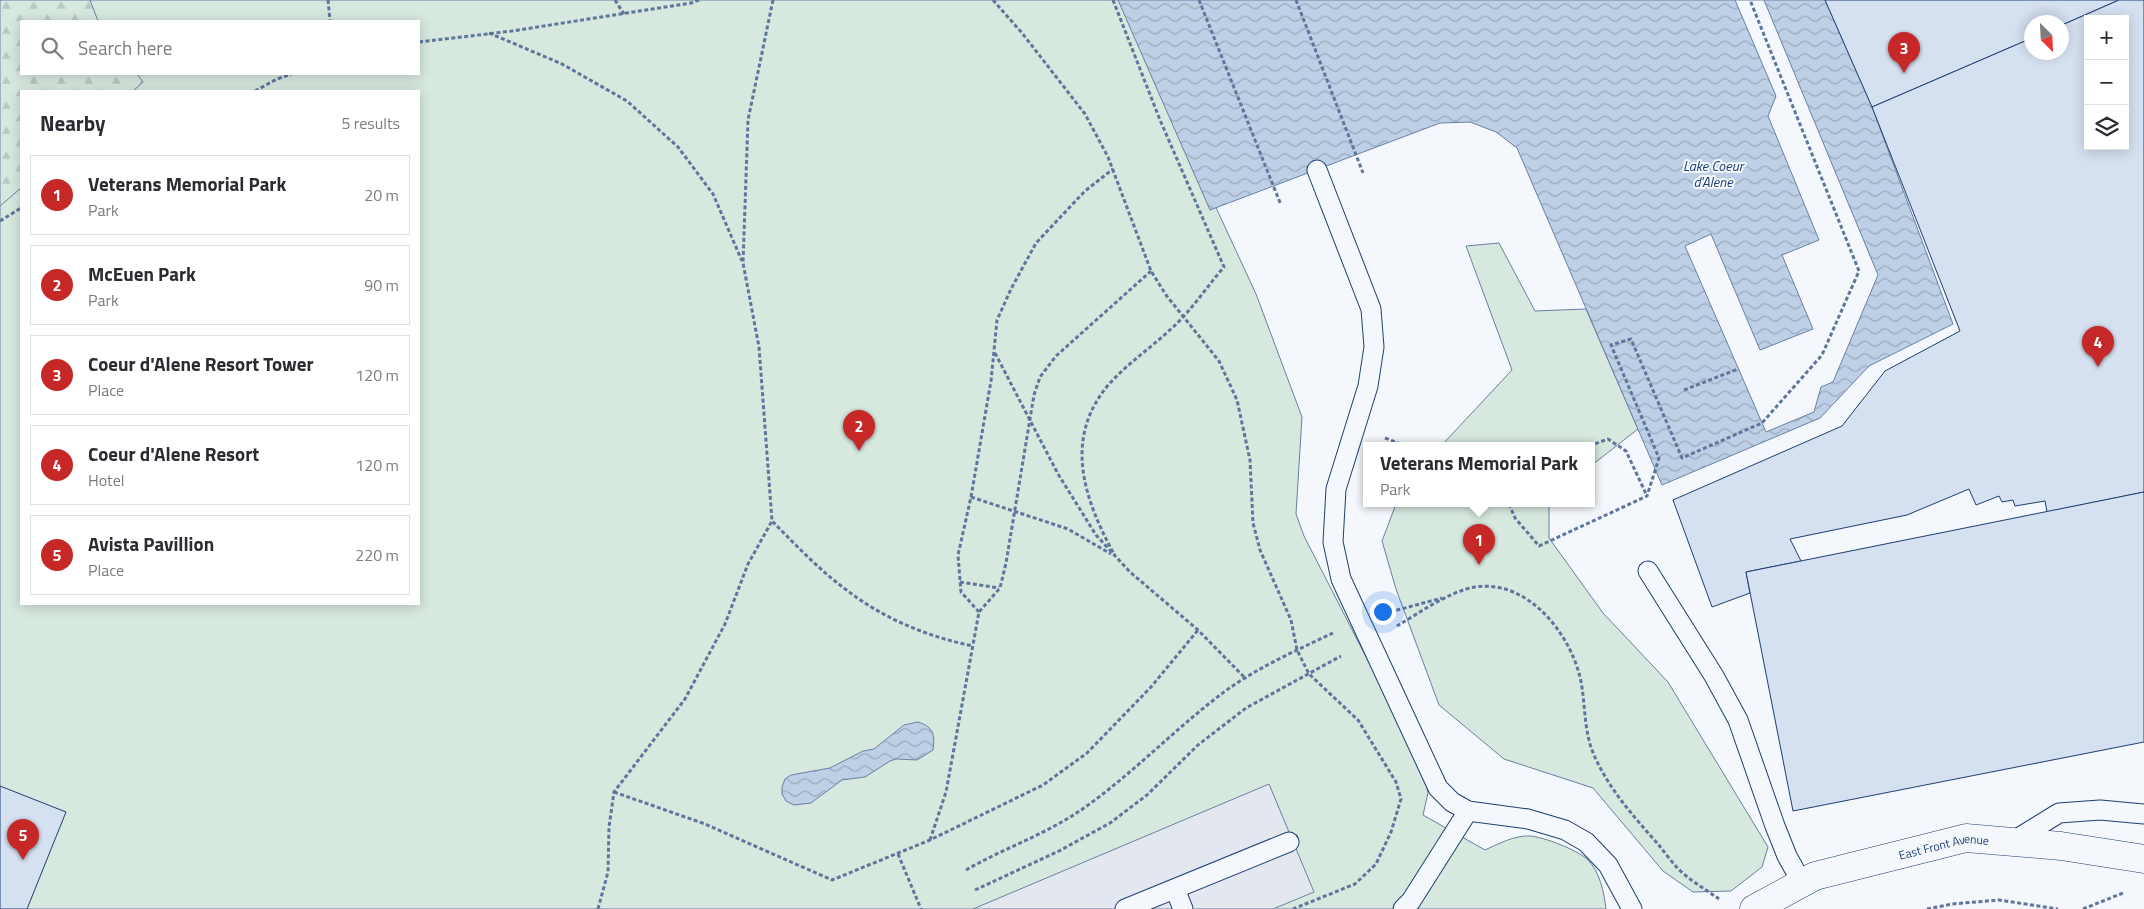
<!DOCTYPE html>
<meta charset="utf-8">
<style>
:root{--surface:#fff;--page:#f2f2f3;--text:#2b2b33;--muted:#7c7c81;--line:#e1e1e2;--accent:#c62828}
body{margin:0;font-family:"Titillium Web",sans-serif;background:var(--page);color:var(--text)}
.controls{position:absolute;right:15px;top:15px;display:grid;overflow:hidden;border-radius:0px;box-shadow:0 2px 12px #0003}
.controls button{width:45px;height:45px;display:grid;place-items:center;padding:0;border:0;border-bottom:1px solid var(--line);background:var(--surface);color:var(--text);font:25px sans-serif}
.compass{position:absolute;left:2024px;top:15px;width:45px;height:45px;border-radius:50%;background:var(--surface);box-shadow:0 2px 12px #0003;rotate:156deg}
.you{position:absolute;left:1382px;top:611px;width:18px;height:18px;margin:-12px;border:4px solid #fff;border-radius:50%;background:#1a73e8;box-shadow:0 0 0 8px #1a73e833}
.badge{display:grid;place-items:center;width:32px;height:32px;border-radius:50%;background:var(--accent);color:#fff;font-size:16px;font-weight:700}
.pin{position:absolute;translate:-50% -41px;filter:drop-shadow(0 1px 2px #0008)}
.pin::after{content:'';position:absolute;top:26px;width:18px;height:15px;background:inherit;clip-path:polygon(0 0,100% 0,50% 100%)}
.popup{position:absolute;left:1363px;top:442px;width:232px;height:65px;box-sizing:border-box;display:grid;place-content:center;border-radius:0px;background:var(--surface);filter:drop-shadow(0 1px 4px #0005);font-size:16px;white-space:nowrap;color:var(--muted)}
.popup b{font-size:19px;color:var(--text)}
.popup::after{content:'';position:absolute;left:50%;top:100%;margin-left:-10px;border:10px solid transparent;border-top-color:var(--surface)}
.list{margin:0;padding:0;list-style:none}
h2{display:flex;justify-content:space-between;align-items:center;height:65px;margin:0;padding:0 20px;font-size:21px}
h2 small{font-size:16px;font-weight:400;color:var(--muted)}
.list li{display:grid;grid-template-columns:32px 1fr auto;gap:15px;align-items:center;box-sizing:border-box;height:80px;margin:0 10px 10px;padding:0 10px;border:1px solid var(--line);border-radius:0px}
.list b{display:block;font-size:19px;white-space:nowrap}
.list p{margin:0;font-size:16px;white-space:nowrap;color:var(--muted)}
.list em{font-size:16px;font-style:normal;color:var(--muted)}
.icon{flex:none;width:28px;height:28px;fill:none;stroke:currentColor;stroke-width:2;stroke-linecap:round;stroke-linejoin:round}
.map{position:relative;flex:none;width:2144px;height:909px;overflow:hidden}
.search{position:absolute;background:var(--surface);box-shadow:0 2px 12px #0003;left:20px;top:20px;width:400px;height:55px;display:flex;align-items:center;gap:12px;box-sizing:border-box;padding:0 18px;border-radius:0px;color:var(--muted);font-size:19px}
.panel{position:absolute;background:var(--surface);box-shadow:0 2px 12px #0003;left:20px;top:90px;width:400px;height:515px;border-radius:0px}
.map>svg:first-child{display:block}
</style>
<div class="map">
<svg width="2144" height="909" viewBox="0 0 2144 909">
<defs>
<pattern id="forest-firs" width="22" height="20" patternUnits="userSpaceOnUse" patternTransform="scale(1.25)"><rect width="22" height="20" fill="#d7e8df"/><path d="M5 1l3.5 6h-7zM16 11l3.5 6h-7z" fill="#b8c8c3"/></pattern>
<pattern id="water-waves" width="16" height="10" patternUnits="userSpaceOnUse" patternTransform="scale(1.25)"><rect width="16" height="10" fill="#bed0e5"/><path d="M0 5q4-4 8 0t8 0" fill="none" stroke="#9aaabe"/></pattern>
</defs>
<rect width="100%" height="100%" fill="#f4f7fb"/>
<g fill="#d7e8df" stroke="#687fa3" fill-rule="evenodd">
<path d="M0,0H1120L1256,294L1302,417L1296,514L1304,536L1423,768L1428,793L1423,815L1485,850C1498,844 1515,835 1530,836C1544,837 1577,850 1587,859C1600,871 1604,893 1606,909H0ZM21,21H419V74H21ZM21,91H419V604H21Z"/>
<path d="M1499,243L1535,311L1586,309L1638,429L1592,465V446H1441L1512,370L1466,246Z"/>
<path d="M1396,504H1549V538L1603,613L1668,682L1768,847L1762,867L1731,891L1693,892L1663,871L1593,788L1504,759L1439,705L1396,589L1382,541Z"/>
</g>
<path fill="url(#forest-firs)" stroke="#687fa3" d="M0,0H90L98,21H21V74H137L143,82L133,91H21V188L0,206Z"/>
<path fill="#e3e8f0" stroke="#687fa3" d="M1269,784L1314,892L1273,909H973Z"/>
<g fill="url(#water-waves)" stroke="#687fa3">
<path d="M1118,0H1825L1872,107L1953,324L1869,366L1820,418L1662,485L1517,148L1496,132L1470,122L1440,123L1210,210Z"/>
<path d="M918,722C934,727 935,735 933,750L917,760L896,759L890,761L865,777L842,780L811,803L794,805L786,801L782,794V787L785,779L791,775L830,768L863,751L874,749L904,725Z"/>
</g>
<path fill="#f4f7fb" stroke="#687fa3" d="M1735,0H1764L1878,275L1833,382L1821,387L1814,412L1766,432L1685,246L1711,234L1760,350L1813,329L1782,255L1819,240L1768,116L1776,96Z"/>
<g fill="#d5e0f0" stroke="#1d3f73" fill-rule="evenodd">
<path d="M1825,0H2119L2062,25V22H2032V38L1872,107Z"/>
<path d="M2119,0H2144V492L2047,512L2045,501L2015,506L2013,500L2002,502L1999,496L1976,505L1969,489L1907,515L1790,539L1801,561L1746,572L1750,593L1712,607L1673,500L1842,426L1885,371L1960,331L1872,107L2032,38V52H2062V25ZM2088,19H2125V146H2088Z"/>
<path d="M2144,492V742L1793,811L1746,572Z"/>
<path d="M0,786L66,812L27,909H0Z"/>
</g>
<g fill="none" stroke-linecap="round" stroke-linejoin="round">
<defs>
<g id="lane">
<path d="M1317,170L1371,309L1374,347L1368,386L1336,489L1333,542L1341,579L1438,788L1452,802L1468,811L1528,819L1565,830L1586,842L1608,865L1632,909"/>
<path d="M1648,571L1714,676L1738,720L1775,826L1787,856L1802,883"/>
<path d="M2012,842L2059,813L2100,810L2144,814"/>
<path d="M1175,889L1183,909"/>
<path d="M1125,909L1289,842"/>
<path d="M1403,909L1411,901L1468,811"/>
</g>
<g id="street">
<path id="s1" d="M1754,909L1815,876L1966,838L2061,846L2144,859"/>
</g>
</defs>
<use href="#lane" stroke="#1d3f73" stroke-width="21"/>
<use href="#street" stroke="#1d3f73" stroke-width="29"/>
<g stroke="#5e769c" stroke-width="3" stroke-dasharray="4 2.5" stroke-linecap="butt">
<path d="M328,0L330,21"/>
<path d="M615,0L624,14"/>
<path d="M773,0L748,120L743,263L759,347L772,521C796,545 820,571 848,591C884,619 929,637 973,646"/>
<path d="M993,0L1022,33L1085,114L1108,157L1151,271L1166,295L1219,361L1237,400L1250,460L1253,523L1260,550L1291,620L1297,650L1309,674L1358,720L1396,782L1401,799L1391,832L1376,864L1355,884L1293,909"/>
<path d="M1113,0L1160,120L1224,267C1210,283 1198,301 1183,317C1161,341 1132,359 1110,383C1062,438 1084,499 1115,556"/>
<path d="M1199,0L1281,205"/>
<path d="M1296,0L1363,173"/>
<path d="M489,33L562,64L627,101L678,147L713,194L742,261"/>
<path d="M419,42L512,31L691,3L699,0"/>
<path d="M255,91L277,79L292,74"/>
<path d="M0,221L21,208"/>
<path d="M995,353L1058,474L1096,535L1130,572L1198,630L1246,679"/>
<path d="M1684,390L1738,369"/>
<path d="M1385,438L1406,446"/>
<path d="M1589,446L1608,439L1626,451L1647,496"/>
<path d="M971,497L1068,529L1111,554"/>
<path d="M1509,504L1515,518L1539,546L1647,496L1659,458L1611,345L1631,339L1682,458L1762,423L1822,355L1859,271L1750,0"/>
<path d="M960,582L999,588"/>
<path d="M979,612L961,592L958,555L971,497L991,381L997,320L1011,289L1036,243L1085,191L1113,169"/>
<path d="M1390,612L1442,598"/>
<path d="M1397,626C1419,613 1450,591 1475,587C1527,579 1569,632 1580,677C1586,703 1583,730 1594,755C1609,789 1633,816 1658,844C1666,854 1675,867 1685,875C1696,884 1708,891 1719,899"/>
<path d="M614,792L705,824L832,880L930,840L1043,785L1087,753L1151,687L1198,630"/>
<path d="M930,840L946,792L979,612L1000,588L1006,563L1034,395L1040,377L1056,356L1151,271"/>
<path d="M898,854L921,909"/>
<path d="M966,870C1004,848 1047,834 1084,808C1132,774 1173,731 1220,695C1254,669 1295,651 1333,633"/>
<path d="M975,890L1059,851L1110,823L1147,795L1198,745L1246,708L1341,656"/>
<path d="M598,909L608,872L609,827L614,792L685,699L725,624L748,564L772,521"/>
<path d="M1927,909L1952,904L1999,900L2058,909"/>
<path d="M2083,909L2123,893"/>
</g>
<use href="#lane" stroke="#f4f7fb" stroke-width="19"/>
<use href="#street" stroke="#f4f7fb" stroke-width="28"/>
</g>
<g text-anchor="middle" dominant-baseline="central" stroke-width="4" stroke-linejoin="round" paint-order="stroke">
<g font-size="12" fill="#1d3f73" stroke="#f4f7fb">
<text stroke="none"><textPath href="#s1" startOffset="202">East Front Avenue</textPath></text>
</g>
<g font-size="14" font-style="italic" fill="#1d3f73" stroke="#f4f7fb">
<text x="1713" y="165">Lake Coeur<tspan x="1713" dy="16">d'Alene</tspan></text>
</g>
</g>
</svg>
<div class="controls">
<button>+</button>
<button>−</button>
<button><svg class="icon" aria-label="layers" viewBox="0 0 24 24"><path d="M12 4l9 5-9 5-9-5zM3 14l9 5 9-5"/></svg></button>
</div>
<svg class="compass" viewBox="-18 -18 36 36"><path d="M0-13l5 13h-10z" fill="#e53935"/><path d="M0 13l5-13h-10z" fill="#7c7c81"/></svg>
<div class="you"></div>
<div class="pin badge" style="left:1479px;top:565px">1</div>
<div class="popup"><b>Veterans Memorial Park</b>Park</div>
<div class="pin badge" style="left:859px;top:451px">2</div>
<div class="pin badge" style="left:1904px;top:73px">3</div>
<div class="pin badge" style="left:2098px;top:367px">4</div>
<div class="pin badge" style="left:23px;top:860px">5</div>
<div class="search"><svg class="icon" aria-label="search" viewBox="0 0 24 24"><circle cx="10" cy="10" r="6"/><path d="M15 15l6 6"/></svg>Search here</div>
<section class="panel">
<h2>Nearby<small>5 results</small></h2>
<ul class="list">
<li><span class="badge">1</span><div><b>Veterans Memorial Park</b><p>Park</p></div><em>20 m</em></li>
<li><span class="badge">2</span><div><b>McEuen Park</b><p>Park</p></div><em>90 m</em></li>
<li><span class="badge">3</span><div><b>Coeur d'Alene Resort Tower</b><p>Place</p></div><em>120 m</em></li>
<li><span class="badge">4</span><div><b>Coeur d'Alene Resort</b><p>Hotel</p></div><em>120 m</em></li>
<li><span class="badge">5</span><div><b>Avista Pavillion</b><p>Place</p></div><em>220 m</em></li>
</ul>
</section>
</div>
